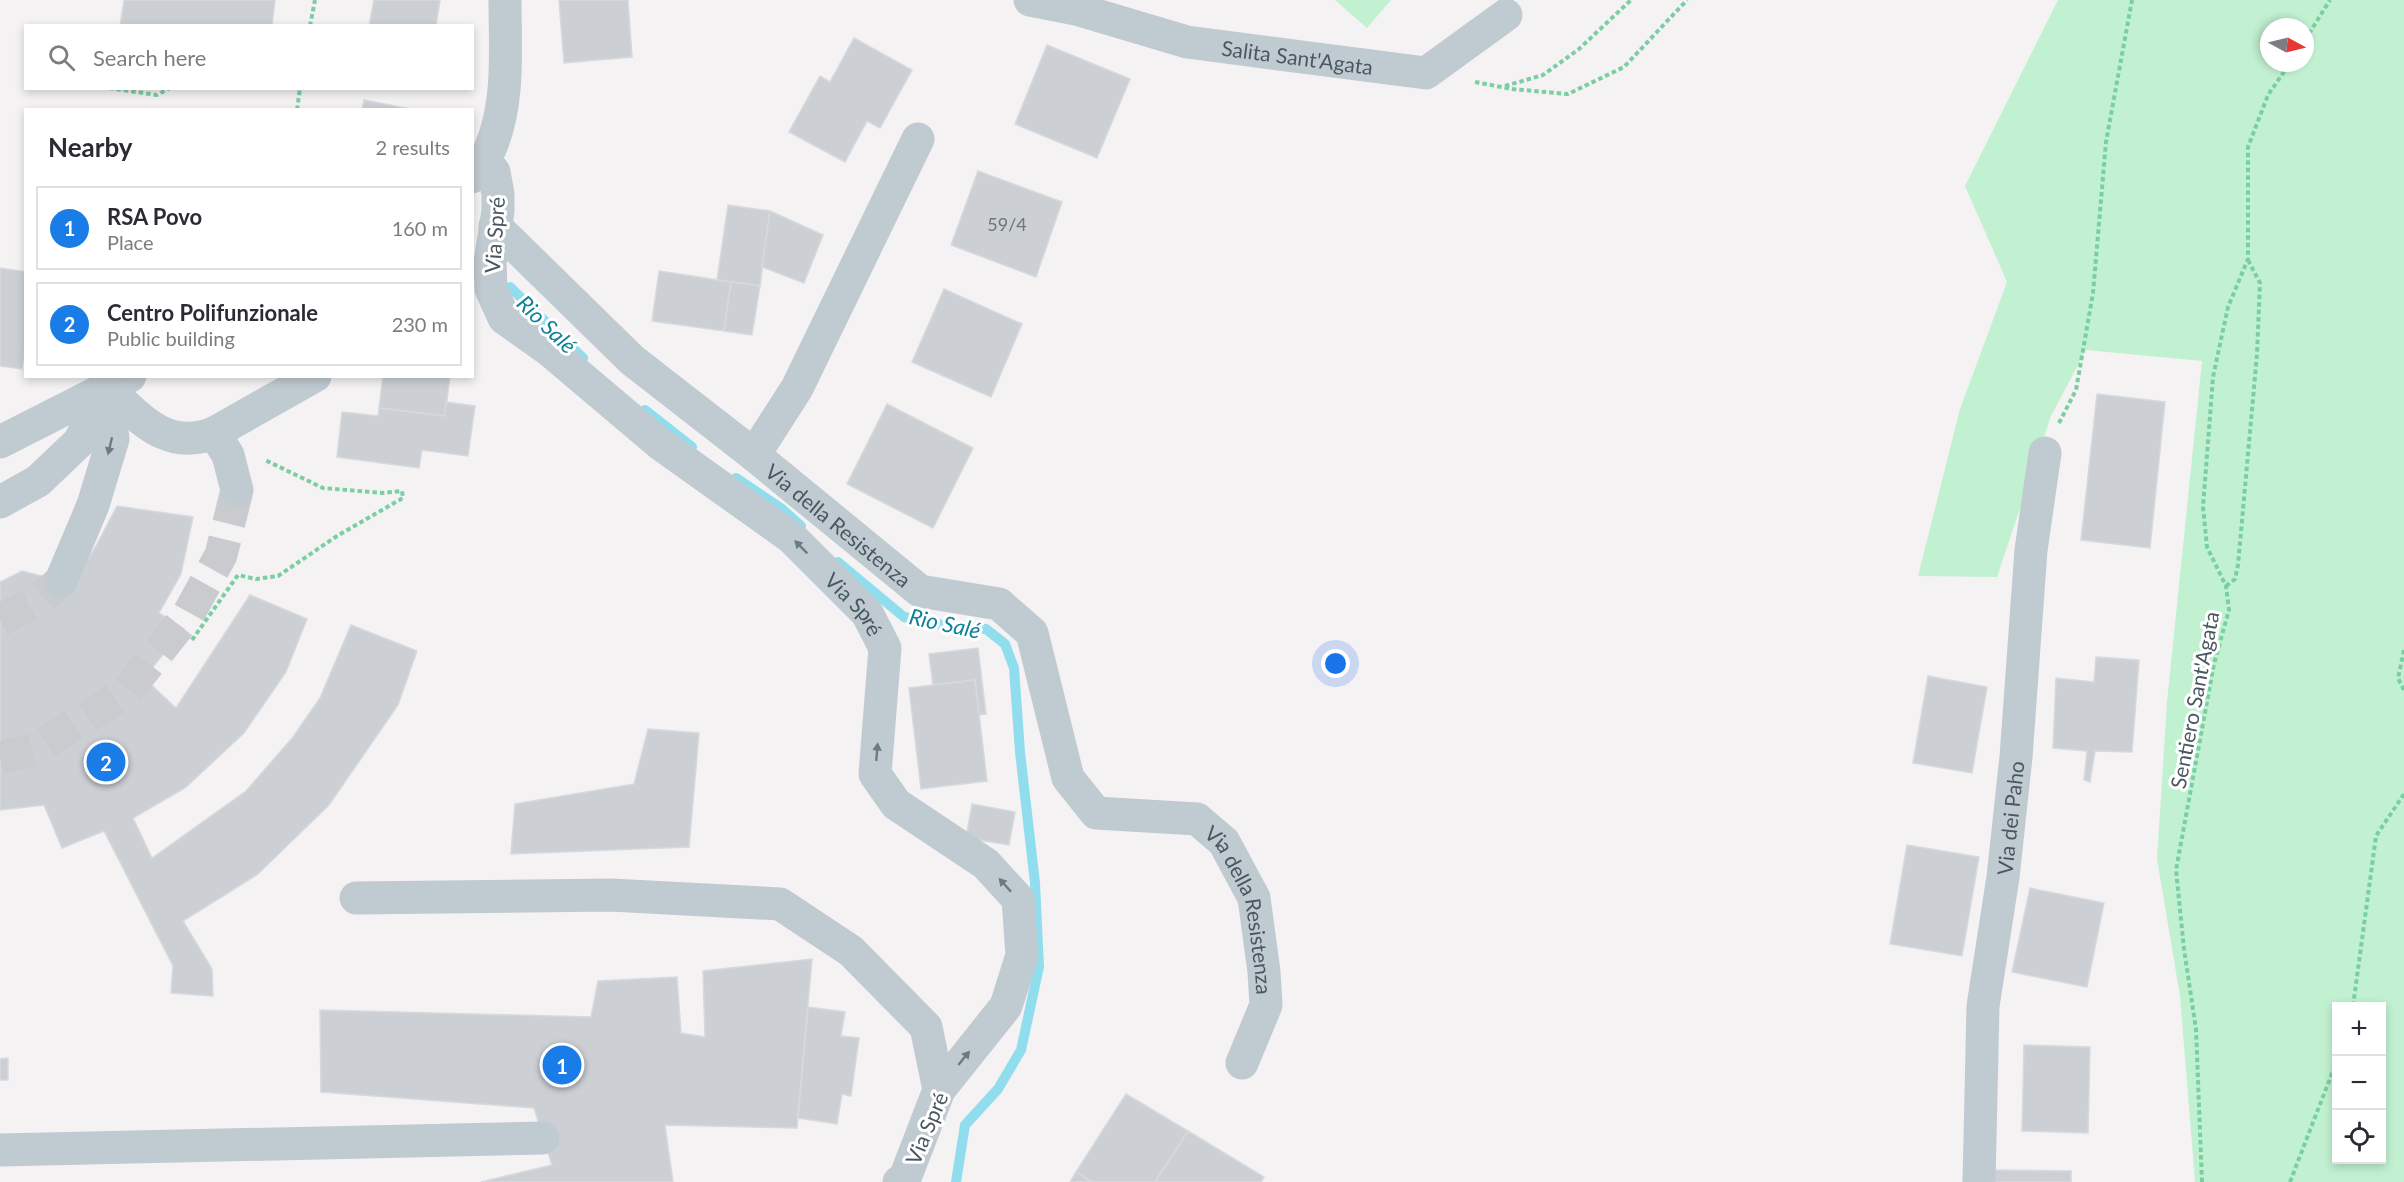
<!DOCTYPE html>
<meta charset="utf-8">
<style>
:root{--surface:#fff;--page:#f2f2f3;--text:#2b2b33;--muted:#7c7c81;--line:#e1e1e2;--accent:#1a7ce7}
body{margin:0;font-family:Lato,sans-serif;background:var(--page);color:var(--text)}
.controls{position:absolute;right:18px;bottom:18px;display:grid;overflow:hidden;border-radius:0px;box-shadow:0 3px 9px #0003}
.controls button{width:54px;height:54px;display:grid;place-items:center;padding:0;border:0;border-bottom:2px solid var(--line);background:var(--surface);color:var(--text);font:30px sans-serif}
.compass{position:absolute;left:2260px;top:18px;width:54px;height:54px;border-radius:50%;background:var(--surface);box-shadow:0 3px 9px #0003;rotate:97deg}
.you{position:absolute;left:1336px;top:664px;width:21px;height:21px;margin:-15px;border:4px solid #fff;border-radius:50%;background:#1a73e8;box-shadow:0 0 0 9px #1a73e833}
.badge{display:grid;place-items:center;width:39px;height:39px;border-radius:50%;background:var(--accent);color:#fff;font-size:20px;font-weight:700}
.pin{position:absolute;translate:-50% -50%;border:3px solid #fff;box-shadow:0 2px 6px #0006}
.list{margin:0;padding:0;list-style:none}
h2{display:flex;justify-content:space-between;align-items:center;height:78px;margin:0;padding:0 24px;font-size:26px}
h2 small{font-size:20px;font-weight:400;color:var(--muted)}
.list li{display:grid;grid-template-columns:39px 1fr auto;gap:18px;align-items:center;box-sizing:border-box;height:84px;margin:0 12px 12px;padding:0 12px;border:2px solid var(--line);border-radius:0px}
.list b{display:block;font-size:22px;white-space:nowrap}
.list p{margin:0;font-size:20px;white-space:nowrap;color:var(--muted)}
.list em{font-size:20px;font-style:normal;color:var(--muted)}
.icon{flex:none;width:33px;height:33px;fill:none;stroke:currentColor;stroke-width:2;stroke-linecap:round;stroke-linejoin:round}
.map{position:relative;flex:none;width:2404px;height:1182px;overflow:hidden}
.search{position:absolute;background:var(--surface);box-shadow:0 3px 9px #0003;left:24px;top:24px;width:450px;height:66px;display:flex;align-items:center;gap:15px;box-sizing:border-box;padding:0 21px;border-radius:0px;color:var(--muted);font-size:22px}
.panel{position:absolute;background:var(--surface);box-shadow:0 3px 9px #0003;left:24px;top:108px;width:450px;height:270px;border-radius:0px}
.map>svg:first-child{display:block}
</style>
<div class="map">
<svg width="2404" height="1182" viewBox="0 0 2404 1182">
<rect width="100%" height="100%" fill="#f5f2f3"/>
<g fill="#c2f1d2" fill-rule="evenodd">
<path d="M1335,0H1391L1367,28Z"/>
<path d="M2058,0H2404V1182H2195L2180,996L2157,859L2167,702L2202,361L2086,350L2051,416L1997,577L1918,576L1960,409L2007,282L1965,186ZM2269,27H2305V63H2269ZM2336,1006H2382V1160H2336Z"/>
</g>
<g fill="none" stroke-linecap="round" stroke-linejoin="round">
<g stroke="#90deed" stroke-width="10">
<path d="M510,287L583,358"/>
<path d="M645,410L692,447"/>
<path d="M736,478L782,509L801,526"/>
<path d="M838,562L904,617L943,625L986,629L1005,644L1014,668L1020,752L1035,883L1039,967L1021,1050L998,1089L965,1125L956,1182"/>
</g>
</g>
<g fill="#ccd0d5" stroke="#d6d9de" stroke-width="1.5">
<path d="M124,0H275L272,26H120Z"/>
<path d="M374,0H440L436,26H369Z"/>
<path d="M559,0H628L632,57L564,63Z"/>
<path d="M854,38L912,70L880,128L867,121L845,162L789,132L820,76L830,82Z"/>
<path d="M1047,45L1130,79L1097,158L1015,124Z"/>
<path d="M364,100L415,110H362Z"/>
<path d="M978,171L1062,202L1036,277L951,245Z"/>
<path d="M728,205L770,211L760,286L717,280Z"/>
<path d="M770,211L823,235L804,283L762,267Z"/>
<path d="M0,268L26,272V341L22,369L0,366Z"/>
<path d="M659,271L731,282L724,331L652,321Z"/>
<path d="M731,282L760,286L752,335L724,331Z"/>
<path d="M944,289L1022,324L991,397L912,362Z"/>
<path d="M383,376H450L445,416L379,408Z"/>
<path d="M2097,394L2165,402L2150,548L2081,540Z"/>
<path d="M446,402L475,406L468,456L422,450L419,468L337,457L342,412L378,416L379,408L445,416Z"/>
<path d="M887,404L973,448L933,528L847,484Z"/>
<path d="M117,506L193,517L181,574L159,613L184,629L144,678L176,708L250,595L307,619L286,672L244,733L185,788L133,818L152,858L246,791L293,737L320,698L351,625L417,651L398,705L329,805L258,874L183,921L212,969L213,996L171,993L173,966L104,831L62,848L44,805L0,810V582L22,571L73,584L96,546Z"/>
<path d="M978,648L986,714L979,715L975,680L933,685L929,654Z"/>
<path d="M2096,657L2139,660L2132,752L2095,751L2090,782L2084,780L2087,751L2053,748L2056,678L2094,682Z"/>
<path d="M1928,676L1987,687L1972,773L1913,763Z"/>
<path d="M975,680L987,781L921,789L909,688Z"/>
<path d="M648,729L699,733L689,847L511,854L515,804L634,784Z"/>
<path d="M972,804L1015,812L1009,845L966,838Z"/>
<path d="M1907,845L1979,857L1962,956L1890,944Z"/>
<path d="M2030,888L2104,903L2087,987L2012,972Z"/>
<path d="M812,959L797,1128L665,1125L673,1182H481L552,1165L534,1108L321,1092L320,1010L591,1017L598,981L677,977L681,1033L705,1037L703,971Z"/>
<path d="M808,1007L845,1012L841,1036L859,1038L851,1096L842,1094L837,1124L798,1118Z"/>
<path d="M2024,1045L2090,1047L2088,1133L2022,1131Z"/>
<path d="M8,1058V1080H0V1059Z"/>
<path d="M1126,1094L1188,1131L1155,1182H1092L1076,1172Z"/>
<path d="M1188,1131L1264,1177L1261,1182H1155Z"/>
<path d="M1995,1170L2071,1171V1182H1995Z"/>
<path d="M1076,1172L1092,1182H1070Z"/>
</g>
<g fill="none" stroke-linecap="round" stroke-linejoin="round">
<g stroke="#cacbce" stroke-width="33" stroke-dasharray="33 16" stroke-linecap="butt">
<path d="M0,620L38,601L61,581"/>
<path d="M0,758L38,748L127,691L189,613L221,555L237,490"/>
</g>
<g stroke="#7acfa2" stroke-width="4" stroke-dasharray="4.5 3" stroke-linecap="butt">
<path d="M310,26L315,0"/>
<path d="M2305,40L2330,0"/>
<path d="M1475,82L1512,89L1568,94L1624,67L1687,0"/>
<path d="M1505,86L1543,75L1579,49L1631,0"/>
<path d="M109,88L157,95L170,88"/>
<path d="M297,110L300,88"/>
<path d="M2059,423L2076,390L2093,293L2106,142L2132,0"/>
<path d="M2226,586L2235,579L2238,565L2257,354L2260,283L2248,260"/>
<path d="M192,640L238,575L256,579L278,576L337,536L403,498L402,491L383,493L323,488L265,460"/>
<path d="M2404,650L2398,678L2404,690"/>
<path d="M2353,1006L2376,836L2404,794"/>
<path d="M2202,1182L2196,1029L2184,949L2176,870L2214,664L2229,610L2226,586L2207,547L2203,507L2213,377L2228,307L2248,259V147L2268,95L2290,63"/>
<path d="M2290,1182L2336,1063"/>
</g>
<g stroke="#c0cad1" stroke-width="33">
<path id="s1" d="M1030,0L1076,9L1187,42L1426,73L1506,15"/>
<path id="s2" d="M484,159L494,172L498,194V211L490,263L491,289L504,318L549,350L659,443L792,538L867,613L885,648L875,774L896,804L986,864L1018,899L1022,955L1006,1006L939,1090L905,1178L899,1182"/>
<path d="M472,177C479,168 486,159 490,149C510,103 505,49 505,0"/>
<path id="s3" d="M495,226L632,360L754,455L920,591L999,604L1032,633L1068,778L1096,813L1197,819L1224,842L1254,898L1264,972L1266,1005L1242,1063"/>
<path d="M107,388C139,417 166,452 214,433L315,376"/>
<path d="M214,433L228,455L237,490"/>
<path d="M0,442L130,376"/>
<path d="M754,455L797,388L918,139"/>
<path d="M0,502L38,481L79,442L107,388"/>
<path d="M61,581L93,505L113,439L107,388"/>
<path d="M356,898L611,895L780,904L851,951L926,1027L939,1090"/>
<path d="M0,1150L543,1138"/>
<path id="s4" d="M1979,1182L1983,1006L2003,877L2016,757L2031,550L2045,453"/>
</g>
</g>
<defs><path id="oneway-solid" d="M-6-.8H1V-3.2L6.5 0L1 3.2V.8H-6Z" transform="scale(1.5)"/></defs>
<g fill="#6d7a82">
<use href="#oneway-solid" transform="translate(110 446) rotate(103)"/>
<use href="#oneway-solid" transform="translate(801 547) rotate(-135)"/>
<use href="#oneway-solid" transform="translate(877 752) rotate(-85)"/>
<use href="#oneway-solid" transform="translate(1005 885) rotate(-132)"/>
<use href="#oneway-solid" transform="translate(964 1058) rotate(-51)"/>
</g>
<g text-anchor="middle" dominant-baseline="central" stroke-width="6" stroke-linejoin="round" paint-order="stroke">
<g font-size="18" fill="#6a757d">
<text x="1007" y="224">59/4</text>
</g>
<g font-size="21" fill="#4a5760" stroke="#fff">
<text stroke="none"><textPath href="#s1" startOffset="274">Salita Sant'Agata</textPath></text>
<text transform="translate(494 235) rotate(-86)">Via Spré</text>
<text stroke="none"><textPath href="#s3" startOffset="456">Via della Resistenza</textPath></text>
<text stroke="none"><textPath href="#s2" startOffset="620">Via Spré</textPath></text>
<text transform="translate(2194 700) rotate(-79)">Sentiero Sant'Agata</text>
<text stroke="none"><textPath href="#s4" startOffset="366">Via dei Paho</textPath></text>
<text stroke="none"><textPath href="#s3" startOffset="1086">Via della Resistenza</textPath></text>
<text transform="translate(926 1128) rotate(-67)">Via Spré</text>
</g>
<g font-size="22" font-style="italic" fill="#0d8199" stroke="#fff">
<text transform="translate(547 324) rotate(44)">Rio Salé</text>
<text transform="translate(945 623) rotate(12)">Rio Salé</text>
</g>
</g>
</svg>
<div class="controls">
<button>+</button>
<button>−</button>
<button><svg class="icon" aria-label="locate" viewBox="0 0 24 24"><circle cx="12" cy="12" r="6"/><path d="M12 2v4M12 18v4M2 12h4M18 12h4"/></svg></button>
</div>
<svg class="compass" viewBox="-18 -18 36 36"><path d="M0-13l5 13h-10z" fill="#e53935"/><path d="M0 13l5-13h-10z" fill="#7c7c81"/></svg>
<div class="you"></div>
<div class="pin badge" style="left:562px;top:1065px">1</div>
<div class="pin badge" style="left:106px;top:762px">2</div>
<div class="search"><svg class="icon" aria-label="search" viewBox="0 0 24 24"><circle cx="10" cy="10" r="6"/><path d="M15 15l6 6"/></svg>Search here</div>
<section class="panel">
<h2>Nearby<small>2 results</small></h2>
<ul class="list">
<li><span class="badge">1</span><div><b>RSA Povo</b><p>Place</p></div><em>160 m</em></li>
<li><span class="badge">2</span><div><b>Centro Polifunzionale</b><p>Public building</p></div><em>230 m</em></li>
</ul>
</section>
</div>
